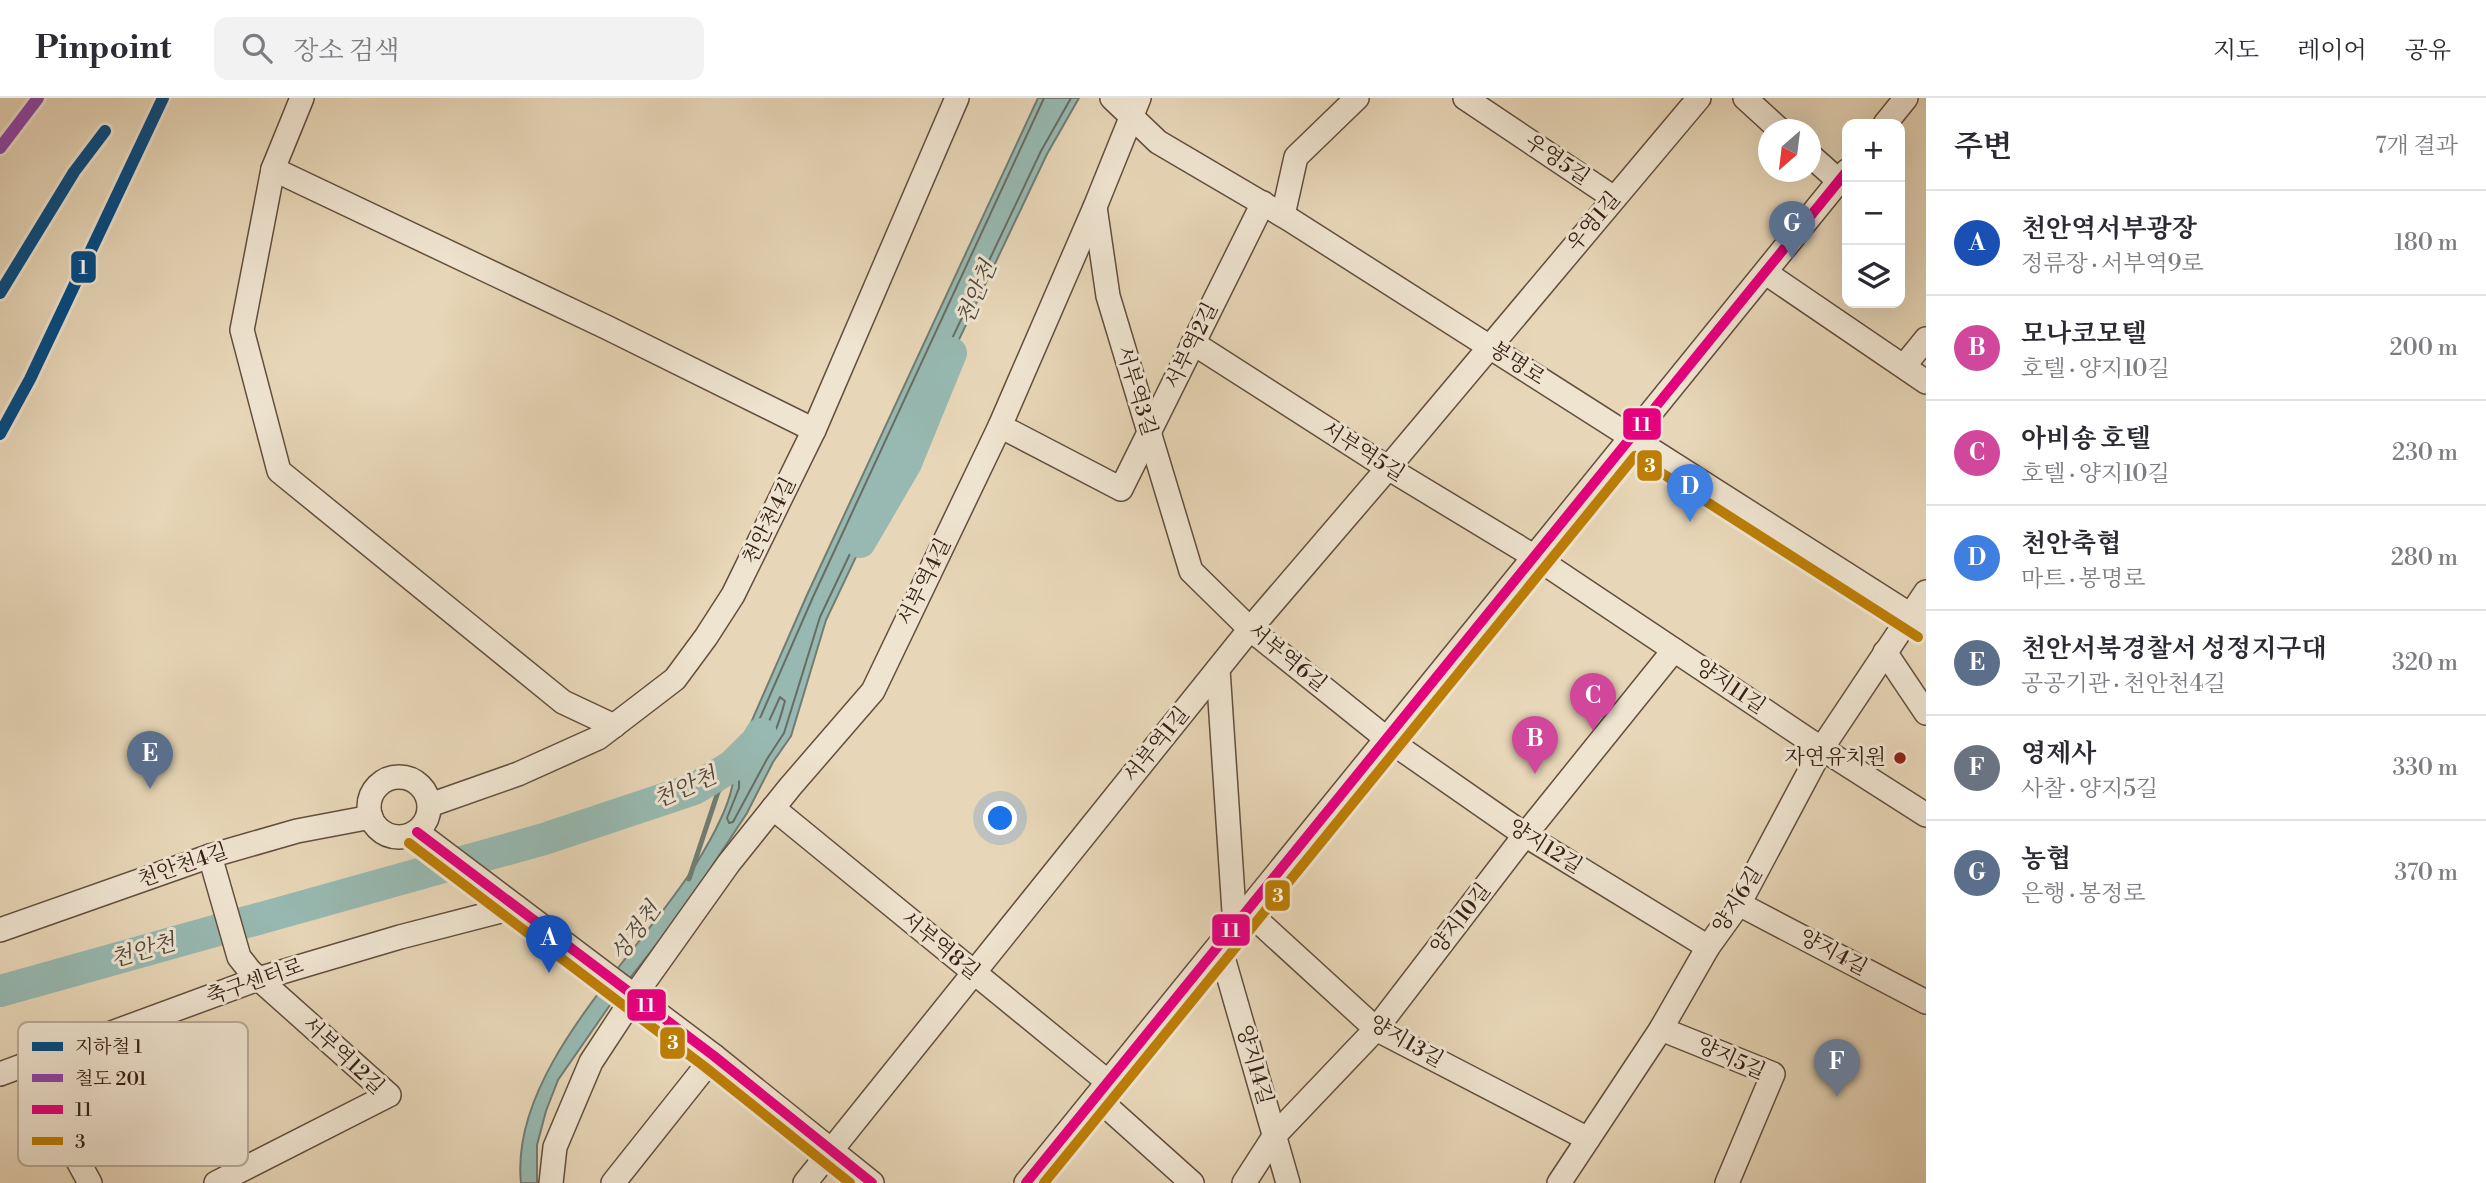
<!DOCTYPE html>
<html lang="ko">
<meta charset="utf-8">
<style>
:root{--surface:#fff;--page:#f2f2f3;--text:#2b2b33;--muted:#7c7c81;--line:#e1e1e2;--accent:#ea580c}
body{margin:0;font-family:"Libre Bodoni","Noto Serif KR",serif;background:var(--page);color:var(--text)}
.controls{position:absolute;right:21px;top:21px;display:grid;overflow:hidden;border-radius:14px;box-shadow:0 7px 28px #0002}
.controls button{width:63px;height:63px;display:grid;place-items:center;padding:0;border:0;border-bottom:2px solid var(--line);background:var(--surface);color:var(--text);font:35px sans-serif}
.compass{position:absolute;left:1758px;top:21px;width:63px;height:63px;border-radius:50%;background:var(--surface);box-shadow:0 7px 28px #0002;rotate:208deg}
.you{position:absolute;left:1001px;top:721px;width:24px;height:24px;margin:-18px;border:5px solid #fff;border-radius:50%;background:#1a73e8;box-shadow:0 0 0 10px #1a73e833}
.badge{display:grid;place-items:center;width:46px;height:46px;border-radius:50%;background:var(--accent);color:#fff;font-size:23px;font-weight:700}
.pin{position:absolute;translate:-50% -58px;filter:drop-shadow(0 2px 4px #0008)}
.pin::after{content:'';position:absolute;top:37px;width:24px;height:21px;background:inherit;clip-path:polygon(0 0,100% 0,50% 100%)}
.list{margin:0;padding:0;list-style:none}
h2{display:flex;justify-content:space-between;align-items:center;height:91px;margin:0;padding:0 28px;font-size:30px}
h2 small{font-size:23px;font-weight:400;color:var(--muted)}
.list li{display:grid;grid-template-columns:46px 1fr auto;gap:21px;align-items:center;box-sizing:border-box;height:105px;padding:0 28px;border-top:2px solid var(--line)}
.list b{display:block;font-size:26px;white-space:nowrap}
.list p{margin:0;font-size:23px;white-space:nowrap;color:var(--muted)}
.list em{font-size:23px;font-style:normal;color:var(--muted)}
.icon{flex:none;width:38px;height:38px;fill:none;stroke:currentColor;stroke-width:2;stroke-linecap:round;stroke-linejoin:round}
.map{position:relative;flex:none;width:1926px;height:1085px;overflow:hidden}
header{display:flex;align-items:center;gap:42px;box-sizing:border-box;height:98px;padding:0 35px;background:var(--surface);border-bottom:2px solid var(--line)}
header strong{font-size:33px}
nav{display:flex;gap:38px;margin-inline-start:auto;font-size:24px}
.search{width:490px;height:63px;background:var(--page);display:flex;align-items:center;gap:18px;box-sizing:border-box;padding:0 24px;border-radius:14px;color:var(--muted);font-size:26px}
main{display:flex}
aside{flex:1;background:var(--surface)}
.map>svg:first-child{display:block}
</style>
<header>
<strong>Pinpoint</strong>
<div class="search"><svg class="icon" aria-label="search" viewBox="0 0 24 24"><circle cx="10" cy="10" r="6"/><path d="M15 15l6 6"/></svg>장소 검색</div>
<nav><a>지도</a><a>레이어</a><a>공유</a></nav>
</header>
<main>
<div class="map">
<svg width="1926" height="1085" viewBox="0 0 1926 1085">
<rect width="100%" height="100%" fill="#e7d6b7"/>
<filter id="stains"><feTurbulence type="fractalNoise" baseFrequency=".00286" numOctaves="4"/><feColorMatrix values="0 0 0 0 .2 0 0 0 0 .09 0 0 0 0 .02 0 0 0 .5 -.17"/></filter>
<radialGradient id="worn" r=".72"><stop offset=".6" stop-color="#630" stop-opacity="0"/><stop offset="1" stop-color="#630" stop-opacity=".3"/></radialGradient>
<path fill="#97b9b1" stroke="#717c73" stroke-width="2" d="M1038,0H1079L1047,56L826,522L791,638L773,664L747,715L684,811L619,894L558,982L546,1013L537,1047V1085H521C509,971 640,856 696,766C709,745 727,713 732,689C734,683 732,674 732,668L807,497Z"/>
<g fill="none" stroke-linecap="round" stroke-linejoin="round">
<g stroke="#676d63" stroke-width="2">
<path d="M1044,0L813,499L739,668V690L727,720L729,725L733,724L767,661L784,635L820,519L1041,53L1071,0"/>
<path d="M780,599L785,603C780,619 777,639 762,647L760,643Z"/>
</g>
<path stroke="#717c73" stroke-width="5" d="M689,781L718,694L735,671"/>
<g stroke="#97b9b1" stroke-width="32">
<path d="M860,444L906,365L951,255"/>
<path d="M0,893L544,741L694,691L732,668L757,643L761,636"/>
</g>
<defs>
<g id="minor">
<path d="M302,0L273,71L606,229L814,332"/>
<path d="M1112,0L1158,44L1289,121L1926,527"/>
<path d="M1465,0L1614,100"/>
<path d="M1745,0L1780,32"/>
<path d="M1885,26L1906,0"/>
<path d="M1811,58L1839,83"/>
<path d="M273,71L242,232L279,373L563,604L614,628"/>
<path d="M1095,109L1108,198L1191,473L1250,531L1387,641L1525,737L1708,849"/>
<path d="M1283,117L1296,59L1357,0"/>
<path d="M1766,175L1926,284"/>
<path d="M1193,245L1388,370L1535,459L1810,643L1926,717"/>
<path d="M1904,268L1926,241"/>
<path d="M1000,328L1121,391L1263,105"/>
<path d="M1885,554L1926,615"/>
<path d="M1218,571L1235,829"/>
<circle cx="399" cy="709" r="30"/>
<path d="M430,707L518,676L598,640L675,581L706,539L733,497L814,332L957,0"/>
<path d="M773,710L1108,984"/>
<path d="M417,734L714,958L872,1085"/>
<path d="M210,758L239,859L250,873L389,997L216,1085"/>
<path d="M1739,806L1926,904"/>
<path d="M1247,813L1376,931L1588,1041"/>
<path d="M0,832L210,758L297,733L371,719"/>
<path d="M1220,849L1288,1085"/>
<path d="M1661,931L1773,976L1727,1085"/>
<path d="M25,966L90,1085"/>
<path d="M0,976L258,881L400,839L516,809"/>
<path d="M1096,999L1192,1085"/>
<path d="M551,1085L555,1049L591,964L635,897L729,765L790,689L873,593L1000,328L1095,109L1139,0"/>
<path d="M613,1085L714,958"/>
<path d="M805,1085L1250,531L1388,370L1699,0"/>
<path d="M1026,1085L1847,73"/>
<path d="M1244,1085L1275,1037L1376,931L1525,737L1674,552"/>
<path d="M1559,1085L1661,931L1708,849L1739,806L1822,650L1926,494"/>
</g>
</defs>
<use href="#minor" stroke="#634e3e" stroke-width="26"/>
<use href="#minor" stroke="#efe4d0" stroke-width="23"/>
<defs>
<g id="bus-1">
<path d="M417,734L714,958L872,1085"/>
<path d="M1026,1085L1847,73"/>
</g>
<g id="bus-2">
<path d="M409,745L705,969L850,1085"/>
<path d="M1044,1085L1635,358L1918,539"/>
</g>
</defs>
<use href="#bus-1" stroke="#efe4d0" stroke-width="16"/>
<use href="#bus-2" stroke="#efe4d0" stroke-width="16"/>
<use href="#bus-1" stroke="#e5007d" stroke-width="10"/>
<use href="#bus-2" stroke="#bd7e06" stroke-width="10"/>
<defs>
<path id="rail-1" d="M0,50L38,0"/>
</defs>
<use href="#rail-1" stroke="#efe4d0" stroke-width="18"/>
<use href="#rail-1" stroke="#8e44ad" stroke-width="12"/>
<defs>
<g id="metro-1">
<path d="M0,195L74,74L105,33"/>
<path d="M0,336L30,281L163,0"/>
</g>
</defs>
<use href="#metro-1" stroke="#efe4d0" stroke-width="18"/>
<use href="#metro-1" stroke="#004a85" stroke-width="12"/>
</g>
<circle fill="#8f2418" stroke="#efe4d0" stroke-width="2.5" cx="1900" cy="660" r="7"/>
<g text-anchor="middle" dominant-baseline="central" stroke-width="6" stroke-linejoin="round" paint-order="stroke">
<g font-size="21" fill="#372115" stroke="#efe4d0">
<text transform="translate(1557 62) rotate(34)">우영5길</text>
<text transform="translate(1594 124) rotate(-50)">우영1길</text>
<text transform="translate(1192 248) rotate(-64)">서부역2길</text>
<text transform="translate(1517 266) rotate(33)">봉명로</text>
<text transform="translate(1136 293) rotate(73)">서부역3길</text>
<text transform="translate(1363 354) rotate(32)">서부역5길</text>
<text transform="translate(770 423) rotate(-64)">천안천4길</text>
<text transform="translate(925 484) rotate(-64)">서부역4길</text>
<text transform="translate(1287 560) rotate(39)">서부역6길</text>
<text transform="translate(1730 589) rotate(34)">양지11길</text>
<text transform="translate(1157 647) rotate(-51)">서부역1길</text>
<text transform="translate(1545 749) rotate(32)">양지12길</text>
<text transform="translate(183 768) rotate(-19)">천안천4길</text>
<text transform="translate(1738 802) rotate(-58)">양지6길</text>
<text transform="translate(1461 821) rotate(-52)">양지10길</text>
<text transform="translate(940 848) rotate(39)">서부역8길</text>
<text transform="translate(1833 855) rotate(28)">양지4길</text>
<text transform="translate(255 884) rotate(-19)">축구센터로</text>
<text transform="translate(1406 944) rotate(30)">양지13길</text>
<text transform="translate(343 958) rotate(43)">서부역12길</text>
<text transform="translate(1731 961) rotate(24)">양지5길</text>
<text transform="translate(1254 967) rotate(74)">양지14길</text>
</g>
<g font-size="21" fill="#372115" stroke="#efe4d0" text-anchor="end">
<text x="1886" y="660">자연유치원</text>
</g>
<g font-size="23" font-style="italic" fill="#4f473c" stroke="#efe4d0">
<text transform="translate(977 195) rotate(-67)">천안천</text>
<text transform="translate(685 690) rotate(-24)">천안천</text>
<text transform="translate(636 834) rotate(-54)">성정천</text>
<text transform="translate(143 853) rotate(-16)">천안천</text>
</g>
</g>
<rect x="18" y="924" width="230" height="144" rx="10" fill="#efe4d0" stroke="#b8aa98" stroke-width="2"/>
<rect x="32" y="944" width="31" height="9" fill="#004a85"/>
<rect x="32" y="976" width="31" height="8" fill="#8e44ad"/>
<rect x="32" y="1007" width="31" height="9" fill="#e5007d"/>
<rect x="32" y="1039" width="31" height="8" fill="#bd7e06"/>
<g font-size="19" fill="#372115">
<text x="75" y="955">지하철 1</text>
<text x="75" y="987">철도 201</text>
<text x="75" y="1018">11</text>
<text x="75" y="1050">3</text>
</g>
<g stroke="#efe4d0" stroke-width="2.5">
<rect x="70" y="152" width="27" height="34" rx="7" fill="#004a85"/>
<rect x="1622" y="309" width="40" height="34" rx="7" fill="#e5007d"/>
<rect x="1636" y="351" width="27" height="33" rx="7" fill="#bd7e06"/>
<rect x="1264" y="781" width="27" height="33" rx="7" fill="#bd7e06"/>
<rect x="1211" y="815" width="40" height="34" rx="7" fill="#e5007d"/>
<rect x="626" y="890" width="41" height="34" rx="7" fill="#e5007d"/>
<rect x="659" y="928" width="27" height="34" rx="7" fill="#bd7e06"/>
</g>
<g font-size="19" text-anchor="middle" font-weight="bold" fill="#fff">
<text x="83" y="176">1</text>
<text x="1642" y="333">11</text>
<text x="1650" y="374">3</text>
<text x="1278" y="804">3</text>
<text x="1231" y="839">11</text>
<text x="646" y="914">11</text>
<text x="673" y="951">3</text>
</g>
<rect width="100%" height="100%" filter="url(#stains)"/>
<rect width="100%" height="100%" fill="url(#worn)"/>
</svg>
<div class="controls">
<button>+</button>
<button>−</button>
<button><svg class="icon" aria-label="layers" viewBox="0 0 24 24"><path d="M12 4l9 5-9 5-9-5zM3 14l9 5 9-5"/></svg></button>
</div>
<svg class="compass" viewBox="-18 -18 36 36"><path d="M0-13l5 13h-10z" fill="#e53935"/><path d="M0 13l5-13h-10z" fill="#7c7c81"/></svg>
<div class="you"></div>
<div class="pin badge" style="left:549px;top:875px;background:#1a4fb4">A</div>
<div class="pin badge" style="left:1535px;top:676px;background:#d1479c">B</div>
<div class="pin badge" style="left:1593px;top:633px;background:#d1479c">C</div>
<div class="pin badge" style="left:1690px;top:424px;background:#3f7fe0">D</div>
<div class="pin badge" style="left:150px;top:691px;background:#5c6f8a">E</div>
<div class="pin badge" style="left:1837px;top:999px;background:#6b7280">F</div>
<div class="pin badge" style="left:1792px;top:161px;background:#5c6f8a">G</div>
</div>
<aside>
<h2>주변<small>7개 결과</small></h2>
<ul class="list">
<li><span class="badge" style="background:#1a4fb4">A</span><div><b>천안역서부광장</b><p>정류장 · 서부역9로</p></div><em>180 m</em></li>
<li><span class="badge" style="background:#d1479c">B</span><div><b>모나코모텔</b><p>호텔 · 양지10길</p></div><em>200 m</em></li>
<li><span class="badge" style="background:#d1479c">C</span><div><b>아비숑 호텔</b><p>호텔 · 양지10길</p></div><em>230 m</em></li>
<li><span class="badge" style="background:#3f7fe0">D</span><div><b>천안축협</b><p>마트 · 봉명로</p></div><em>280 m</em></li>
<li><span class="badge" style="background:#5c6f8a">E</span><div><b>천안서북경찰서 성정지구대</b><p>공공기관 · 천안천4길</p></div><em>320 m</em></li>
<li><span class="badge" style="background:#6b7280">F</span><div><b>영제사</b><p>사찰 · 양지5길</p></div><em>330 m</em></li>
<li><span class="badge" style="background:#5c6f8a">G</span><div><b>농협</b><p>은행 · 봉정로</p></div><em>370 m</em></li>
</ul>
</aside>
</main>
